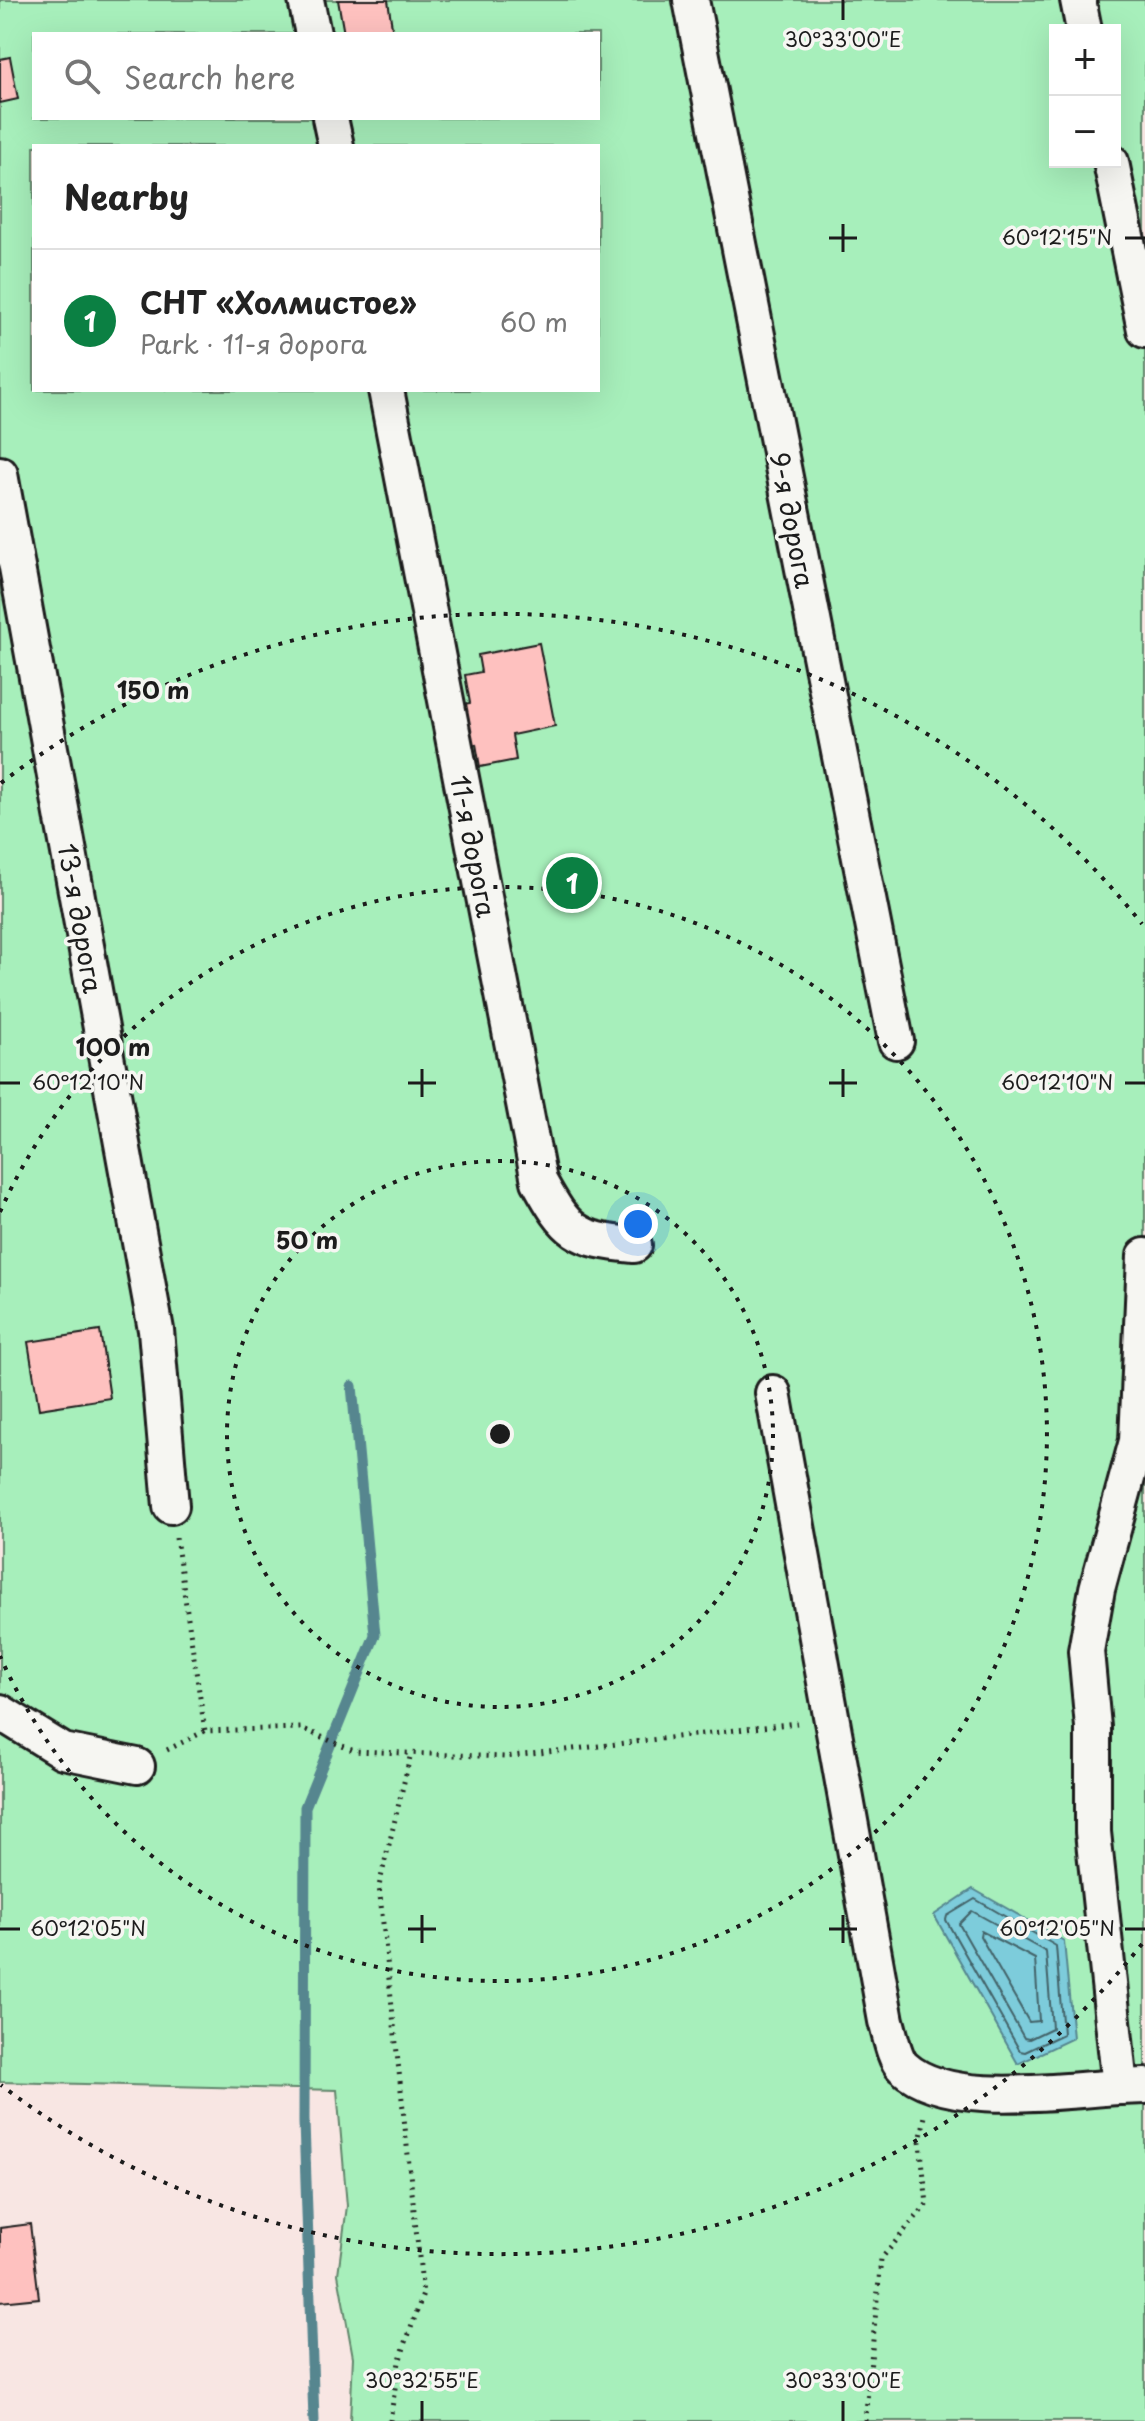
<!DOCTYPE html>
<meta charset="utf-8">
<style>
:root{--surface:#fff;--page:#f2f2f2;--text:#222;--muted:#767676;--line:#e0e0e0;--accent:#0b8043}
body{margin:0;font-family:"Playpen Sans",sans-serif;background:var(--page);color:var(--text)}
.controls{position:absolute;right:24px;top:24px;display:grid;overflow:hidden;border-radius:0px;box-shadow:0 8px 32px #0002}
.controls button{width:72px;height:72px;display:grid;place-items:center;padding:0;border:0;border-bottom:2px solid var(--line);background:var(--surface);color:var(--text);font:40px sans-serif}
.you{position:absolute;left:638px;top:1224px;width:28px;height:28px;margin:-20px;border:6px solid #fff;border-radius:50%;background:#1a73e8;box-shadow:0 0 0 12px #1a73e833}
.badge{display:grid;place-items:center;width:52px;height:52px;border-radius:50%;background:var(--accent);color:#fff;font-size:26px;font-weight:700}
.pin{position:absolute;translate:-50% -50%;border:4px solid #fff;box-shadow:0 2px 8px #0006}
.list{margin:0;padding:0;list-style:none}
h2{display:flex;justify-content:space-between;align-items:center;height:104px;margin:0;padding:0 32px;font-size:34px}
h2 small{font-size:26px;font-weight:400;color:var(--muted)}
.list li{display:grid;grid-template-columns:52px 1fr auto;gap:24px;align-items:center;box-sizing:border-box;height:144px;padding:0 32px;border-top:2px solid var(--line)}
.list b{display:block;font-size:30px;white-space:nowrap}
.list p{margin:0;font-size:26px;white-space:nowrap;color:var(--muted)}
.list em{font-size:26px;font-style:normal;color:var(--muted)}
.icon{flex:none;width:44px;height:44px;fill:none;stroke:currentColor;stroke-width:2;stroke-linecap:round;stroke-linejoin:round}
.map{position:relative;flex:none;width:1145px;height:2421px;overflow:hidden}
.search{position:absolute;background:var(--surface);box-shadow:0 8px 32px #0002;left:32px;top:32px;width:568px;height:88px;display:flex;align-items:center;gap:20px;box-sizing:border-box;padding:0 28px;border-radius:0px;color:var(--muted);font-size:30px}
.panel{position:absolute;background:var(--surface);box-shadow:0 8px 32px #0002;left:32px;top:144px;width:568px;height:248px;border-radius:0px}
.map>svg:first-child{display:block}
</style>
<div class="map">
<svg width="1145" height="2421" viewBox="0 0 1145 2421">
<rect width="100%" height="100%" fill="#f8e6e3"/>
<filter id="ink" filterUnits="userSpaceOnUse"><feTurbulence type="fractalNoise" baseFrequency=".0125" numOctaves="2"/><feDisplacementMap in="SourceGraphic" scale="16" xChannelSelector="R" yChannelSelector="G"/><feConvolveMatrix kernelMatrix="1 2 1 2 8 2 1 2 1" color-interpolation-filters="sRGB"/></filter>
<g filter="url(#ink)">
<path fill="#a7efbb" stroke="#62866c" stroke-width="2" fill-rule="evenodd" d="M0,0H1145V2421H350L353,2357L338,2274L347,2206L337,2090L0,2082ZM1055,30H1115V162H1055ZM34,34H598V118H34ZM34,146H598V390H34Z"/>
<path fill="#7dccdb" stroke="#56868f" stroke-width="2" d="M973,1889L1064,1941L1073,2038L1018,2064L934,1915Z"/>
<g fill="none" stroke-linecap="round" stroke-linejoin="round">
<g stroke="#436268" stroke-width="2">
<path d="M975,1899L1056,1946L1063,2034L1025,2052L1020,2051L946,1920L947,1916Z"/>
<path d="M972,1911L1046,1952L1052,2028L1029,2039L1024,2038L959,1924Z"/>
<path d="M981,1931L1035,1959L1039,2021L1029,2022L980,1936Z"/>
</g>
<path stroke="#56868f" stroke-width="11" d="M314,2421L304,2122L305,1807L375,1635L352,1386"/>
</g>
<g fill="#fec1bf" stroke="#1c1c1c" stroke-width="2">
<path d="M338,0H388L393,34H344Z"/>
<path d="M10,57L18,99L0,103V59Z"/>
<path d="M539,643L555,726L512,735L516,760L480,767L476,744L459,747L452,706L470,703L465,675L481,672L478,655Z"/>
<path d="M100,1331L110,1398L39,1409L28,1342Z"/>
<path d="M30,2224L39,2298L0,2302V2228Z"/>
</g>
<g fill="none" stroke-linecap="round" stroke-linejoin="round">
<defs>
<g id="street">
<path d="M306,0L313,34"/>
<path d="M691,0L896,1041"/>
<path d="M1078,0L1084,30"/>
<path d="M330,118L336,146"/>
<path d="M1111,162L1145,330"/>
<path d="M386,390L539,1181C567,1232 576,1240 634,1245"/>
<path d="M0,474L156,1330L171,1506"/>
<path d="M1145,1256L1137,1441L1097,1589L1086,1651L1093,1727V1832L1120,2087L1145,2086"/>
<path d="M773,1393L886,2021C890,2034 894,2058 903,2067C948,2109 1062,2090 1120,2087"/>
<path d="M0,1712L63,1751L137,1766"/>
</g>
</defs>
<use href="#street" stroke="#1c1c1c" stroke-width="40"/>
<g stroke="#1c1c1c" stroke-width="5" stroke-dasharray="2 6" stroke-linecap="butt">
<path d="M176,1538L205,1731"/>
<path d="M167,1750L205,1731L301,1728L354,1751L505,1757L797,1723"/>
<path d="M390,2421L399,2362L423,2294L379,1886L411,1753"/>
<path d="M865,2421L881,2259L927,2204L920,2142L925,2116"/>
</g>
<use href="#street" stroke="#f6f6f2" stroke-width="34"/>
</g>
</g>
<path fill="none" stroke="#1c1c1c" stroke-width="3" d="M843,0V20M843,224V252M829,238H857M1125,238H1145M422,1069V1097M843,1069V1097M0,1083H20M408,1083H436M829,1083H857M1125,1083H1145M422,1915V1943M843,1915V1943M0,1929H20M408,1929H436M829,1929H857M1125,1929H1145M422,2401V2421M843,2401V2421"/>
<g fill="none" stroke="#1c1c1c" stroke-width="4" stroke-dasharray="4 8">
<circle cx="500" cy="1434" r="273"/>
<path d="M0 1212A547 547 0 1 1 0 1656"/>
<path d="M1142 1944A820 820 0 0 1 1 2085M1 783A820 820 0 0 1 1142 924"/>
</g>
<g text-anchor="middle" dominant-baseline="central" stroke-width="7" stroke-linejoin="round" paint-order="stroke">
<g font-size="26" fill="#1c1c1c" stroke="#f6f6f2">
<text transform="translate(793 520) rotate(79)">9-я дорога</text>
<text transform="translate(474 846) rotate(79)">11-я дорога</text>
<text transform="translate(81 918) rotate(80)">13-я дорога</text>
</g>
</g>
<g font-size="20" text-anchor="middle" fill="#1c1c1c" stroke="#f6f6f2" stroke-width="7" stroke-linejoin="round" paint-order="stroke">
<text x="843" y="47">30°33'00"E</text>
<text x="1057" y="245">60°12'15"N</text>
<text x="88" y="1090">60°12'10"N</text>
<text x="1057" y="1090">60°12'10"N</text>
<text x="88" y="1936">60°12'05"N</text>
<text x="1057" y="1936">60°12'05"N</text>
<text x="422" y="2388">30°32'55"E</text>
<text x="843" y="2388">30°33'00"E</text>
</g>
<circle cx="500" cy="1434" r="12" fill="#1c1c1c" stroke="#f6f6f2" stroke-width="4"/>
<g font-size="24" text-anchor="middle" font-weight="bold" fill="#1c1c1c" stroke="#f6f6f2" stroke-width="7" stroke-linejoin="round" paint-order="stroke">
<text x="153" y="699">150 m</text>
<text x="113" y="1056">100 m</text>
<text x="307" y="1249">50 m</text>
</g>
</svg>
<div class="controls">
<button>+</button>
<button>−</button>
</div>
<div class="you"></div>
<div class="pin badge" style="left:572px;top:883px">1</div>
<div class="search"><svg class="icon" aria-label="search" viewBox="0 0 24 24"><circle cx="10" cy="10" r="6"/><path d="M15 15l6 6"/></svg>Search here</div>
<section class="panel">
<h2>Nearby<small></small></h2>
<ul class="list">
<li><span class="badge">1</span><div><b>СНТ «Холмистое»</b><p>Park · 11-я дорога</p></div><em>60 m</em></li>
</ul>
</section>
</div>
